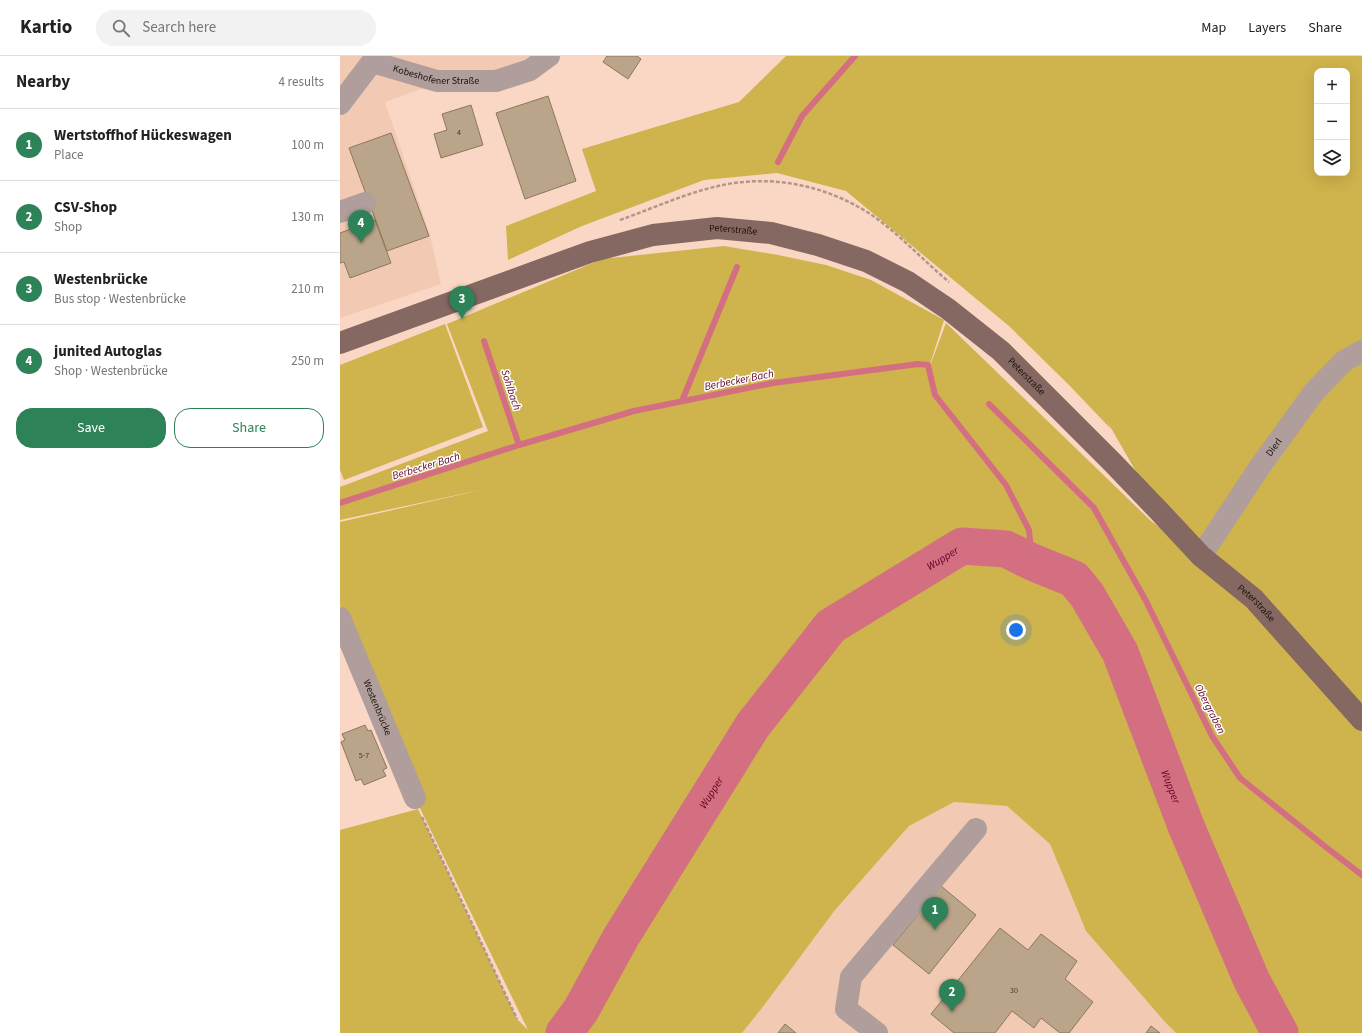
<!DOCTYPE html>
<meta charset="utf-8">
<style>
:root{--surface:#fff;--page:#f2f2f2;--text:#222;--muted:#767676;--line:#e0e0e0;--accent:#2d8357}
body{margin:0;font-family:"Source Sans 3",sans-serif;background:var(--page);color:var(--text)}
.controls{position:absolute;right:12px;top:12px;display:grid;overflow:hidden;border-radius:8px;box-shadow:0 4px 16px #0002}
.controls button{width:36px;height:36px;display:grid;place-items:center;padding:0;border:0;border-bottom:1px solid var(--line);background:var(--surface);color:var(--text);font:20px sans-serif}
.you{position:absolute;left:676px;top:574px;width:14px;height:14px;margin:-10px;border:3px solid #fff;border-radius:50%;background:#1a73e8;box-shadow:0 0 0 6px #1a73e833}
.badge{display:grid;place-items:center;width:26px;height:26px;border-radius:50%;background:var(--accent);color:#fff;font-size:13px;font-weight:700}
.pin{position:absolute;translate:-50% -33px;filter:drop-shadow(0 1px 2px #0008)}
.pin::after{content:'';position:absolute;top:21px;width:14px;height:12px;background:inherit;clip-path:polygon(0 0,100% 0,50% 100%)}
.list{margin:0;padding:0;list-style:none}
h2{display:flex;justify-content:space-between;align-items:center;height:52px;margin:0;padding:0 16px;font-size:17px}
h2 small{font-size:13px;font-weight:400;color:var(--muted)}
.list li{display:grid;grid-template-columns:26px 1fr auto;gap:12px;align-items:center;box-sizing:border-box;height:72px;padding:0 16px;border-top:1px solid var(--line)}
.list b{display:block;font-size:15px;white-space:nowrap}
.list p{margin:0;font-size:13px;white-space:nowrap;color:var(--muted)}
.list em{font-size:13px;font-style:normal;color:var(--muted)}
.actions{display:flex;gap:8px;padding:12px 16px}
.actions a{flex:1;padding:9px 0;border:1px solid var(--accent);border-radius:16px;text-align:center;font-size:14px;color:var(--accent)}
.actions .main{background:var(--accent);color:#fff}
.icon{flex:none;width:22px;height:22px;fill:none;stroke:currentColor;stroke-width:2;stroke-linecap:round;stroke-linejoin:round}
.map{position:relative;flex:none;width:1022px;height:977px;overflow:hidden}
header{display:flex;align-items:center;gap:24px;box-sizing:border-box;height:56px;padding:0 20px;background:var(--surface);border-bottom:1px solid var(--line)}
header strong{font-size:19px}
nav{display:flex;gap:22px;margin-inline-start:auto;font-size:14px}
.search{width:280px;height:36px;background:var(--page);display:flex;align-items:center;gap:10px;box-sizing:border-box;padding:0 14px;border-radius:22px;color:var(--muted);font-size:15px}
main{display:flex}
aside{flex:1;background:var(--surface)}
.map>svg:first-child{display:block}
</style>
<header>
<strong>Kartio</strong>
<div class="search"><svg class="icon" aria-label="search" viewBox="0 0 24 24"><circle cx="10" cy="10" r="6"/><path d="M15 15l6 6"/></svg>Search here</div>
<nav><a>Map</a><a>Layers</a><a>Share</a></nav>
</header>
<main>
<aside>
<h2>Nearby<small>4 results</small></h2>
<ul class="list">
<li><span class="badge">1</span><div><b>Wertstoffhof Hückeswagen</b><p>Place</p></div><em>100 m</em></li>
<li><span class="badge">2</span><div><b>CSV-Shop</b><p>Shop</p></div><em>130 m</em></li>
<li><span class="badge">3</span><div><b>Westenbrücke</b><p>Bus stop · Westenbrücke</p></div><em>210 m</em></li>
<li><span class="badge">4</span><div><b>junited Autoglas</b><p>Shop · Westenbrücke</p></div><em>250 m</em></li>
</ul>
<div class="actions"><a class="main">Save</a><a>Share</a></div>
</aside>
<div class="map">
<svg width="1022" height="977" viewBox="0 0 1022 977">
<rect width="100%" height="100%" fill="#f9d7c4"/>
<g fill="#f2cab3">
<path d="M0,0H209L158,30L81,33L45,46L90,179L101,228L0,262Z"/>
<path d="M614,746L667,750L710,788L746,875L825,966L836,977H402L495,854L569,770Z"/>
</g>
<g fill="#cfb34c" fill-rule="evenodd">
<path d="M446,0H1022V977H836L825,966L746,875L710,788L667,750L614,746L569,770L495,854L425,948L402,977H0V774L78,753L177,963L188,974L75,742L0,549V466L145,433L0,464V431L148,375L107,268L262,203L384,190L438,199L486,209L531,224L604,264L587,318L606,267L811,465L859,499L818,454L767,365L771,373L729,329L669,270L506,135L437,117L364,124L242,170L168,204L166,170L256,135L242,93L399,46ZM977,15H1007V117H977Z"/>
<path d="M105,268L143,371L4,424L0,414V309Z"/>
</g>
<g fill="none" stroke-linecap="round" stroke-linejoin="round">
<g stroke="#d46f82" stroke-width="6">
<path d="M438,106L462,60L515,0"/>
<path d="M144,285L179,389"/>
<path d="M342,345L397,211"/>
<path d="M649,348L754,452L806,545L872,680L900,722L987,792L1022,819"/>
<path d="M0,447L179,389L294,355L433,327L578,308L588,309L595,339L666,429L689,474L692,506"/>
</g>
<path stroke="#d46f82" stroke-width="37" id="s1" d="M224,977L241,954L281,881L413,669L491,570L622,490L666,493L692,506L734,523L747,539L780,596L846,770L912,925L940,977"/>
</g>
<g fill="#bba58a" stroke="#8c775d">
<path d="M267,0H297L301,3L288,23L263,6Z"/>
<path d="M208,40L236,125L185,143L156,57Z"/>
<path d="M131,49L143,89L101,102L94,78L107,74L102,58Z"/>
<path d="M51,77L89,180L47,195L9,92Z"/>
<path d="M35,164L51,207L10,222L4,206L0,207V177Z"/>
<path d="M25,669L28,675L31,674L47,712L43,714L46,720L24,729L21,723L16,725L1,686L5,684L2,678Z"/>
<path d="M601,830L636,859L589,918L553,889Z"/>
<path d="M660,872L688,894L701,878L737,905L725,923L753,946L729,977H720L701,962L694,972L672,955L655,977H614L591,958Z"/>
<path d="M445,968L456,977H438Z"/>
<path d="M811,970L820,977H806Z"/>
</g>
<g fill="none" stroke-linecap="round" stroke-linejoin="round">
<g stroke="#b29788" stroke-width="2.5" stroke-dasharray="4 2" stroke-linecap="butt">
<path d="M280,164C314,152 348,136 383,129C436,118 492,131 536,162C562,181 584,205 609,226"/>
<path d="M82,761L177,963"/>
</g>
<g stroke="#af9e9b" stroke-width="22">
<path id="s2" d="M32,6L97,25H156L190,14L209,0"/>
<path d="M0,48L32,6"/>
<path d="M0,156L25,147"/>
<path id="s3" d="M861,500L919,412L974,336L1004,305L1022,295"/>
<path id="s4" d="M0,562L75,742"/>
<path d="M537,977L506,953L511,921L636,773"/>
</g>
<path stroke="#856862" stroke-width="22" id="s5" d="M0,287L250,196L313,179L377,172L431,177L478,189L526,205L568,226L608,253L661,295L773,407L818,454L861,500L914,543L1022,664"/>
</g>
<g text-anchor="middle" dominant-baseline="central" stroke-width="3" stroke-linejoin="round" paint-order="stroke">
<g font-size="8" fill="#45382c">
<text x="119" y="76">4</text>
<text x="24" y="699">5-7</text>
<text x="674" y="934">30</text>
</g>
<g font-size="10" fill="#1e130c" stroke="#fff">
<text stroke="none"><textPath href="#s2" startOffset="66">Kobeshofener Straße</textPath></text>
<text stroke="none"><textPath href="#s5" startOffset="412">Peterstraße</textPath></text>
<text stroke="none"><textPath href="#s5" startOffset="748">Peterstraße</textPath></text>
<text stroke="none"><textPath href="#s3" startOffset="131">Dierl</textPath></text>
<text stroke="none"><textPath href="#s5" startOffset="1071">Peterstraße</textPath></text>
<text stroke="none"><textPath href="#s4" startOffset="97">Westenbrücke</textPath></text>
</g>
<g font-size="11" font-style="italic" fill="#610023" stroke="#fff">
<text transform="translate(399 324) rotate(-11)">Berbecker Bach</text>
<text transform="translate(171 334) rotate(72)">Sohlbach</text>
<text transform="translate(86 410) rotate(-17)">Berbecker Bach</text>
<text stroke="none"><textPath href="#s1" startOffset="618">Wupper</textPath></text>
<text transform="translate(870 653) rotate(63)">Obergraben</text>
<text stroke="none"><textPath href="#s1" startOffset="990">Wupper</textPath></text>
<text stroke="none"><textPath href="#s1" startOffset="282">Wupper</textPath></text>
</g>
</g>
</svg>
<div class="controls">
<button>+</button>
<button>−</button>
<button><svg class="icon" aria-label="layers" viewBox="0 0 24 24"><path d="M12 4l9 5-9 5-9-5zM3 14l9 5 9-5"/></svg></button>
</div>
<div class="you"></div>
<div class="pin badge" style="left:595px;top:874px">1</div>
<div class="pin badge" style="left:612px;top:956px">2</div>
<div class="pin badge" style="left:122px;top:263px">3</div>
<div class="pin badge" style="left:21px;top:187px">4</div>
</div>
</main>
